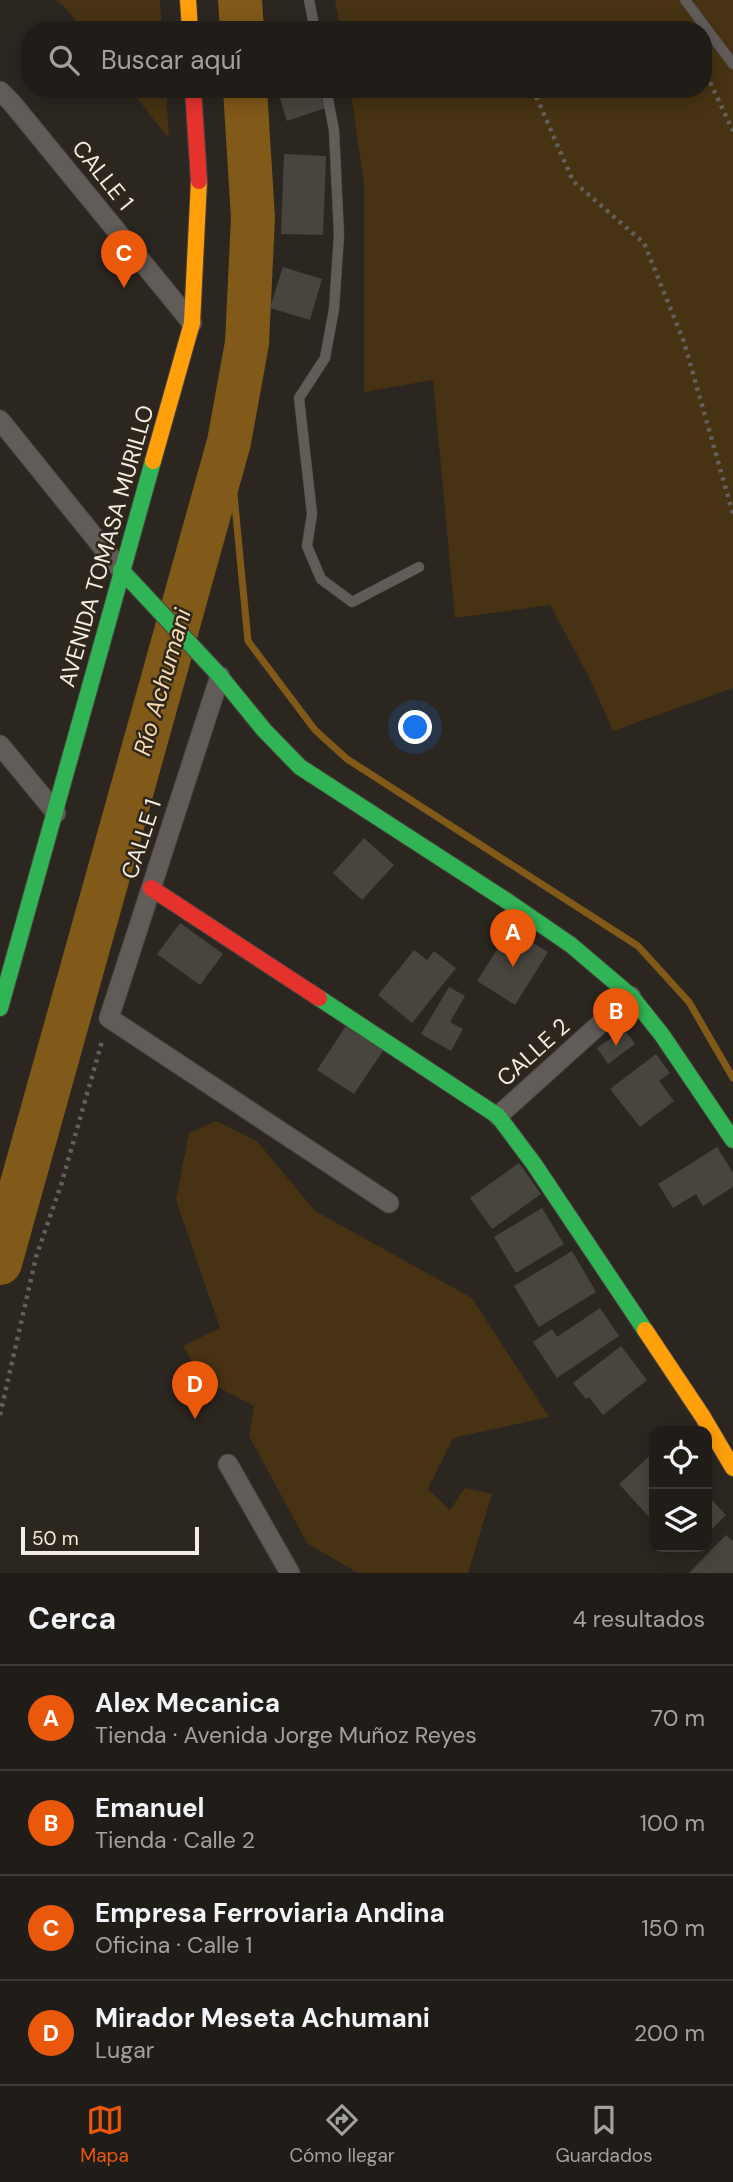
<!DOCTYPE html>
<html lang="es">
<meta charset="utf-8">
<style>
:root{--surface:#201c18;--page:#2d2925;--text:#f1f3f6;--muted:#a2a1a2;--line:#3d3a37;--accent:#ea580c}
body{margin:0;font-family:"DM Sans",sans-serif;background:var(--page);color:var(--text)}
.controls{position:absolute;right:21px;bottom:21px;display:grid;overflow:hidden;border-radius:14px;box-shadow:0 4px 18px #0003}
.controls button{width:63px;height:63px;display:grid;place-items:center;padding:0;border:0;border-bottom:2px solid var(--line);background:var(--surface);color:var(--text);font:35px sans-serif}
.scale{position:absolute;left:21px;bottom:18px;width:178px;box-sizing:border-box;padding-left:7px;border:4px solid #f3ede5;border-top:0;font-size:19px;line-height:24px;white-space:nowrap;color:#f3ede5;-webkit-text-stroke:5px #30271b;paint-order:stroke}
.you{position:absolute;left:416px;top:728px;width:24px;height:24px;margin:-18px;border:5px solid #fff;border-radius:50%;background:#1a73e8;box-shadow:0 0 0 10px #1a73e833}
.badge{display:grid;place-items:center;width:46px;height:46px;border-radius:50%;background:var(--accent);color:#fff;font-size:23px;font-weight:700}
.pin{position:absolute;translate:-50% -58px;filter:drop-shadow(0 2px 4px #0008)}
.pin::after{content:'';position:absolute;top:37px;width:24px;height:21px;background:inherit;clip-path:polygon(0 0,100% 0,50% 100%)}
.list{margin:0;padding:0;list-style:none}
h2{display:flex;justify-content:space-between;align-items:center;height:91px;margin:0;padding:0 28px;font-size:30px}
h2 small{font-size:23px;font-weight:400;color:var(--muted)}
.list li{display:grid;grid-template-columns:46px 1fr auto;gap:21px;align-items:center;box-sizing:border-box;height:105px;padding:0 28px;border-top:2px solid var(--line)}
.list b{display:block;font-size:26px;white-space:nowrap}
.list p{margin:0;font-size:23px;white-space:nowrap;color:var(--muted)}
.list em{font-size:23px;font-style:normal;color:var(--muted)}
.icon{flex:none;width:38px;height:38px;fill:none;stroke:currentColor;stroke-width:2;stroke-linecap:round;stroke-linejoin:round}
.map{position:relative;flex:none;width:733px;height:1573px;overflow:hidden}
.search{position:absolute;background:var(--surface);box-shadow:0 4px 18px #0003;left:21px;right:21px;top:21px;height:77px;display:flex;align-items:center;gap:18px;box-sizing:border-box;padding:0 24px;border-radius:28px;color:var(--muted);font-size:26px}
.sheet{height:511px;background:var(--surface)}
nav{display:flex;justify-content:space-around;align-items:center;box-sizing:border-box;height:98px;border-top:2px solid var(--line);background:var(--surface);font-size:19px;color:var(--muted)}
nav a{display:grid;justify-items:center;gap:4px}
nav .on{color:var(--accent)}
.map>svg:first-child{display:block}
</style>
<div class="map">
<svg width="733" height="1573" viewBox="0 0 733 1573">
<rect width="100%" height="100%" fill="#2b2620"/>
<g fill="#473213">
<path d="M55,0H160L162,30H83L64,6Z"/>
<path d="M335,0H733V688L613,731L590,679L550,605L455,618L433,380L364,392V182L350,89H703V30H340Z"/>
<path d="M130,89H166L169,139Z"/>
<path d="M216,1121L257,1141L315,1211L472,1298L549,1417L453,1438L428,1489L450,1510L465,1488L492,1494L468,1573H358L307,1543L249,1436L254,1406L202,1379L183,1346L220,1328L176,1200L189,1133Z"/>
</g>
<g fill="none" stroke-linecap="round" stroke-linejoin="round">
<path stroke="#815919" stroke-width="7" d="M229,442L248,641L315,730L347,759L638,946L689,1002L733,1078"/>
<g stroke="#815919" stroke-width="44">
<path d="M240,0L242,30"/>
<path d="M0,1263L229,442L247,343L253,218L245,89"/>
</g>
</g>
<g fill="#48453e">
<path d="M277,89H319L325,108L287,121Z"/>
<path d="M284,154L326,156L323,235L281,234Z"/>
<path d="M283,267L322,279L310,320L270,308Z"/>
<path d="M364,838L394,865L362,900L333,873Z"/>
<path d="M180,923L223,954L200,985L157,954Z"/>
<path d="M510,929L548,952L515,1005L477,981Z"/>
<path d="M414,950L427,960L434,951L456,968L412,1023L378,995Z"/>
<path d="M449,987L465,996L450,1022L463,1029L451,1051L421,1034Z"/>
<path d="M348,1023L385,1048L354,1094L317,1070Z"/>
<path d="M624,1029L635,1044L608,1064L597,1048Z"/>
<path d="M656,1054L670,1073L659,1081L674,1101L640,1127L610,1089Z"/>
<path d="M717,1147L733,1173V1187L703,1206L696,1194L673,1208L658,1184Z"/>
<path d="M519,1163L541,1194L492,1229L470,1198Z"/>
<path d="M542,1208L564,1244L516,1273L494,1237Z"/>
<path d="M572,1251L596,1292L539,1327L514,1286Z"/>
<path d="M600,1308L619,1336L557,1378L533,1342L552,1329L557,1337Z"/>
<path d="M621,1346L647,1380L603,1415L589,1397L586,1399L573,1383Z"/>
<path d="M654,1452V1515L651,1519L619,1484Z"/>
<path d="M707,1495L726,1515L707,1534Z"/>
<path d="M726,1535L733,1541V1573H689Z"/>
</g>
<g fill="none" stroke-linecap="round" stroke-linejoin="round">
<defs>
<g id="lane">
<path d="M309,0L315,30"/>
<path d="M685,0L733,64"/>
<path d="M326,89L334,130L339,235L334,309L325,358L299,398L312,514L307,546L321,579L352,602L419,567"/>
</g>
<g id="street">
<path d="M0,91L12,103L192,323"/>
<path d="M0,420L121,570"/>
<path d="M220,676L109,1018L389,1203"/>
<path d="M0,745L56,813"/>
<path d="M498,1116L631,996"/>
<path d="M228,1464L290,1573"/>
</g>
<g id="fast">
<path d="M121,570L220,676L264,730L300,767L507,901L571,945L631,996L662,1035L733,1140"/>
<path d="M319,998L498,1116L534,1164L645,1330"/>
<path d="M0,1008L153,461"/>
</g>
<g id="slow">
<path d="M188,0L190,30"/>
<path d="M153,461L192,323L199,181"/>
<path d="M645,1330L703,1417L733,1468"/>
</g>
<g id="jam">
<path d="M193,89L199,181"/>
<path d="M151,888L319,998"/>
</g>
</defs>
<use href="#lane" stroke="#48433e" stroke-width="11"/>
<use href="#street" stroke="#48433e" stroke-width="21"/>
<use href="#fast" stroke="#48433e" stroke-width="18"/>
<use href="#slow" stroke="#48433e" stroke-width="18"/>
<use href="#jam" stroke="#48433e" stroke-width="18"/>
<g stroke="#63605b" stroke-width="4.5" stroke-dasharray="3.5 5" stroke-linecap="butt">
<path d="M703,67L733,131"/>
<path d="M533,89L573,181L644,243L684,342L733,514"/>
<path d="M0,1415L36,1257L61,1185L103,1038"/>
</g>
<use href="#lane" stroke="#615c58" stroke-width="10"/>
<use href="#street" stroke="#615c58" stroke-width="19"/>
<use href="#fast" stroke="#30b455" stroke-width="16"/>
<use href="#slow" stroke="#ff9f0a" stroke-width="16"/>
<use href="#jam" stroke="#e5322d" stroke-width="16"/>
</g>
<g text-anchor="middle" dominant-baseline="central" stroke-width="5" stroke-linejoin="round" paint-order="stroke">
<g font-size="23" fill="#f3ede5" stroke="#30271b">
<text transform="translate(103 175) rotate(51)">CALLE 1</text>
<text transform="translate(106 546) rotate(-74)">AVENIDA TOMASA MURILLO</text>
<text transform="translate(141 839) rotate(-72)">CALLE 1</text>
<text transform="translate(533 1052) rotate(-42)">CALLE 2</text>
</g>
<g font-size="24" font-style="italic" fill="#f8dab2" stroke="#30271b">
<text transform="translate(162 682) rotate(-74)">Río Achumani</text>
</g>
</g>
</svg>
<div class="controls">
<button><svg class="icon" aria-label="locate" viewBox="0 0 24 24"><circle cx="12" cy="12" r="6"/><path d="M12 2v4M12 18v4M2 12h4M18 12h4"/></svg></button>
<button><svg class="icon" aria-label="layers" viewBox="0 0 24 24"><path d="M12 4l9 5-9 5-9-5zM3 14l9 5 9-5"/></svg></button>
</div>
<div class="scale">50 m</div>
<div class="you"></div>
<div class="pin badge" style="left:513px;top:967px">A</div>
<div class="pin badge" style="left:616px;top:1046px">B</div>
<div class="pin badge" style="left:124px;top:288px">C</div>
<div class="pin badge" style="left:195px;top:1419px">D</div>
<div class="search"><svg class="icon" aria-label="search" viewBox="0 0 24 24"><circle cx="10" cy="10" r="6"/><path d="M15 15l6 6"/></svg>Buscar aquí</div>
</div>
<section class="sheet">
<h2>Cerca<small>4 resultados</small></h2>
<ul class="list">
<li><span class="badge">A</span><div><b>Alex Mecanica</b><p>Tienda · Avenida Jorge Muñoz Reyes</p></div><em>70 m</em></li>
<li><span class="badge">B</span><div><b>Emanuel</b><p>Tienda · Calle 2</p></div><em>100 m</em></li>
<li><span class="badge">C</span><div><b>Empresa Ferroviaria Andina</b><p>Oficina · Calle 1</p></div><em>150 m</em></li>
<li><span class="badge">D</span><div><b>Mirador Meseta Achumani</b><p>Lugar</p></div><em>200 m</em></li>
</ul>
</section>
<nav>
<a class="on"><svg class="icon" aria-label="map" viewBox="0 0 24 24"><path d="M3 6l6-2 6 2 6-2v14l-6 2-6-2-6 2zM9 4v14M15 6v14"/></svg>Mapa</a>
<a><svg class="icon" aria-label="directions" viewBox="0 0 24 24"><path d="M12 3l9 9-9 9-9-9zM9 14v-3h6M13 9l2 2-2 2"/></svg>Cómo llegar</a>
<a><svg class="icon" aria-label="saved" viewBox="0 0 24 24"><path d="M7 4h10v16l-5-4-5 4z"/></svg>Guardados</a>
</nav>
